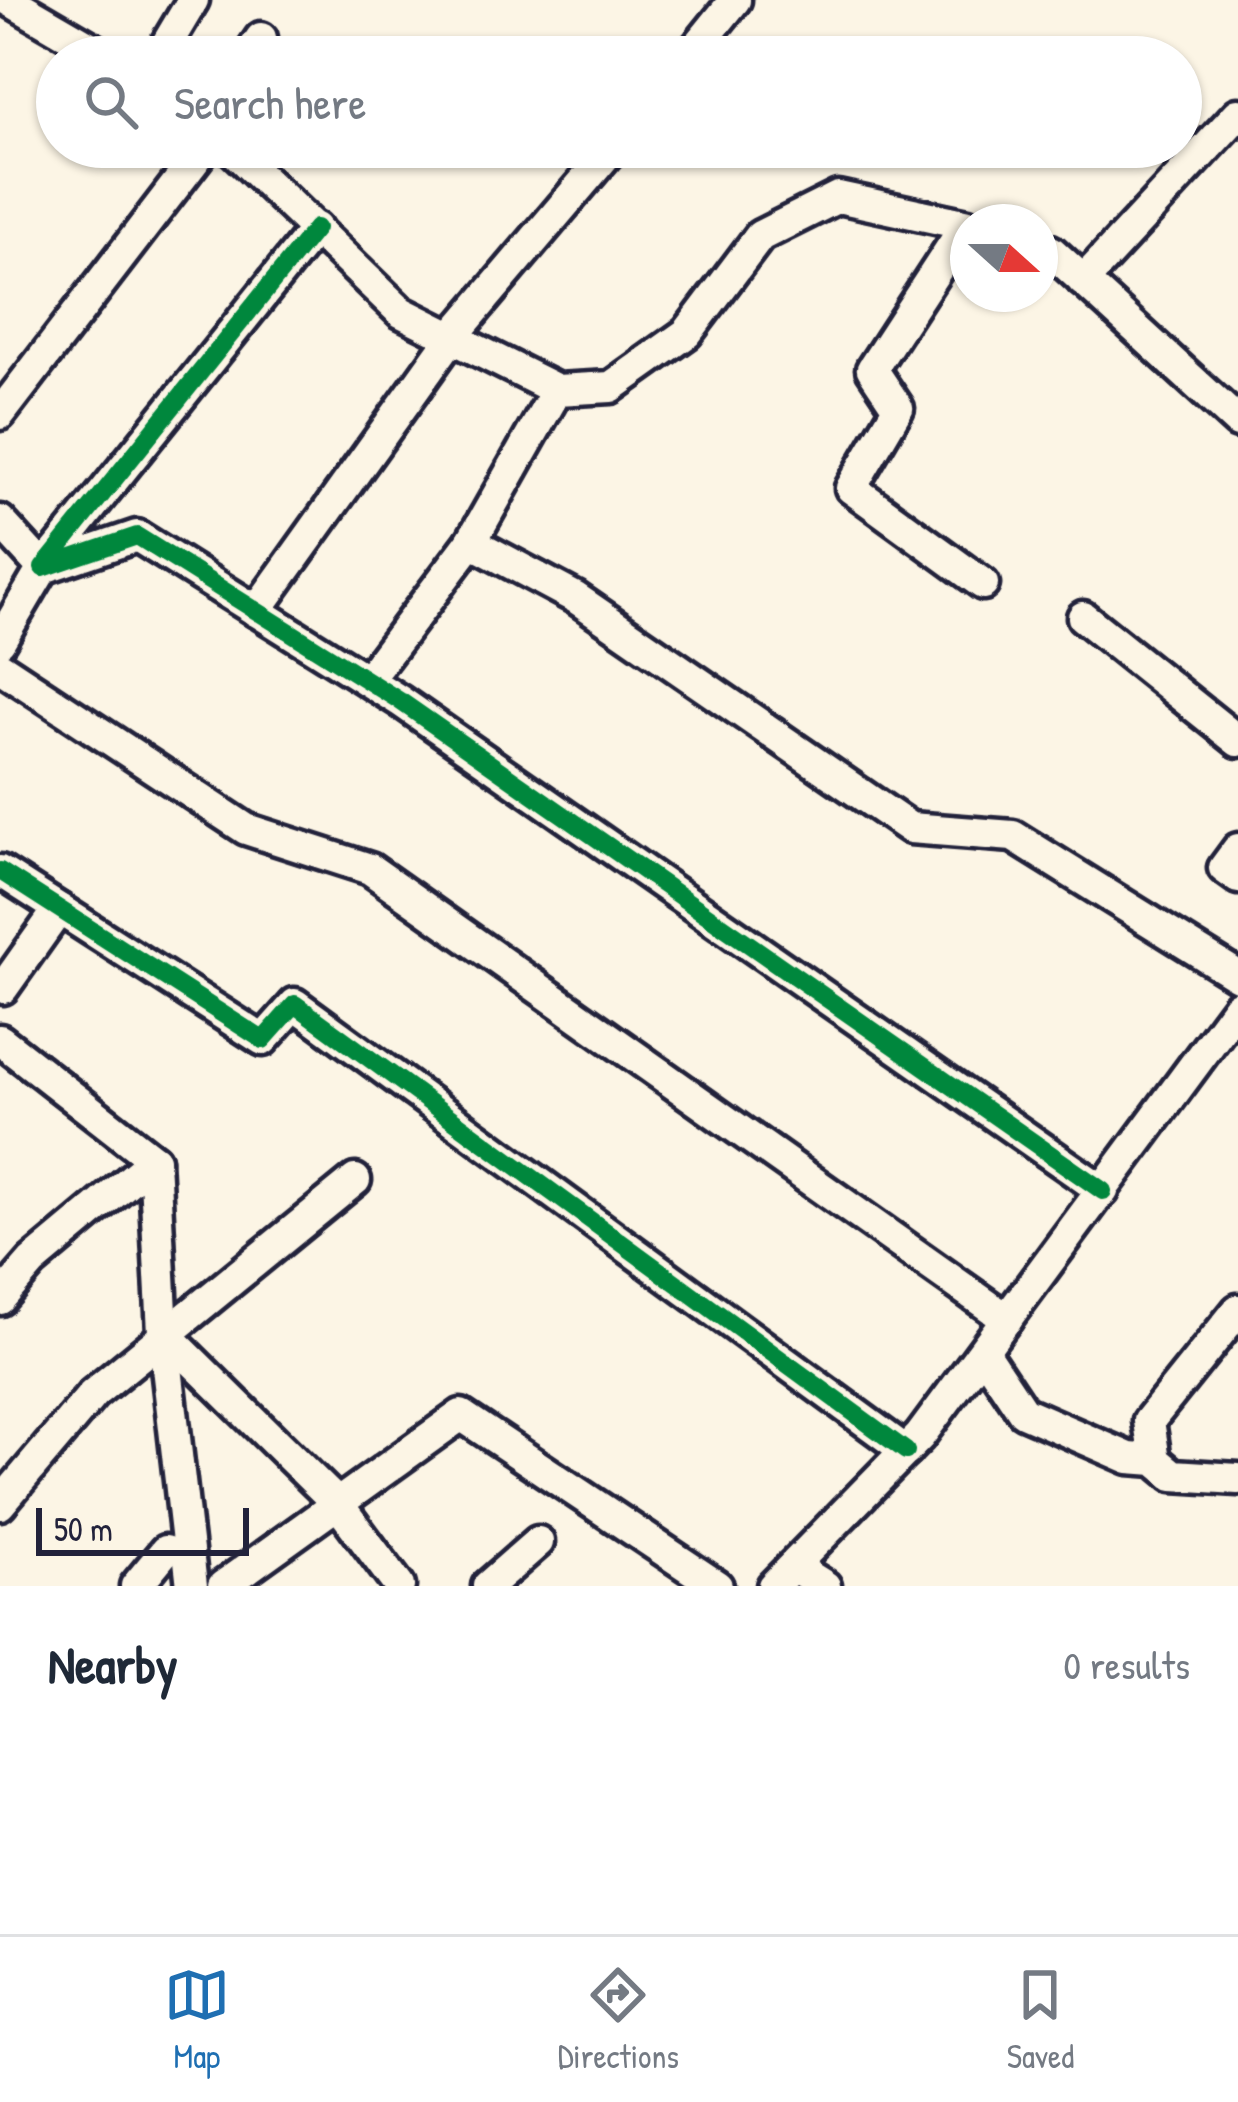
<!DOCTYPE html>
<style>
:root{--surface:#fff;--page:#f6f6f7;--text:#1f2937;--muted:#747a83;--line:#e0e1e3;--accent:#1f6fb2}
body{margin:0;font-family:"Patrick Hand",sans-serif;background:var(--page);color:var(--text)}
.compass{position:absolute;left:950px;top:204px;width:108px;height:108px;border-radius:50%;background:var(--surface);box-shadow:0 3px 9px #0004;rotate:111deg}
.scale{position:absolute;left:36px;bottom:30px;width:213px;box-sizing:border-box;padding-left:12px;border:6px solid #22223b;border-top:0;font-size:33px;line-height:42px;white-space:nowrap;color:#22223b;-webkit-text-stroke:9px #fcf5e5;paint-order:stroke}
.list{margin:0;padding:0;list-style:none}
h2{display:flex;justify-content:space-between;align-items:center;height:156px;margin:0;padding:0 48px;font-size:51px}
h2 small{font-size:39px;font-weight:400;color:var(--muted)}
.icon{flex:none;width:66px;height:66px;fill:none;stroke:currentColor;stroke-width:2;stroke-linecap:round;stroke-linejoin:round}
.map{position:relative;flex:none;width:1238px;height:1586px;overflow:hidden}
.search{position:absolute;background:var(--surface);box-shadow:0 3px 9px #0004;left:36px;right:36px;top:36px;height:132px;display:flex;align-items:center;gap:30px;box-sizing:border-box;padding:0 42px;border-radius:66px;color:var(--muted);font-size:45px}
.sheet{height:348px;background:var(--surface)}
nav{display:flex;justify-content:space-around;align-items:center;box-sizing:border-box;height:168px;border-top:3px solid var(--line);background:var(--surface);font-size:33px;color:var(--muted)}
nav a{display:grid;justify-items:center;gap:6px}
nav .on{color:var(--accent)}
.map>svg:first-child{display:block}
</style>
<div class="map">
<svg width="1238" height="1586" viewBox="0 0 1238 1586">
<rect width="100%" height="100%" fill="#fcf5e5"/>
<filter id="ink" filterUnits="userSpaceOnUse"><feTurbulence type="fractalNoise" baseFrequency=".00833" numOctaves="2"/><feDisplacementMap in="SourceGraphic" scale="24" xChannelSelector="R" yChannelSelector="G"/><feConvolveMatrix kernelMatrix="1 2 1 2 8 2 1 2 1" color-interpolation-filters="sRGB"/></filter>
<g filter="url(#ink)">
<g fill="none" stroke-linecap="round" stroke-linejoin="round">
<defs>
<g id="minor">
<path d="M9,0L107,57"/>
<path d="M159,57L193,0"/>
<path d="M248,57L261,38"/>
<path d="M689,57L735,0"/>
<path d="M230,147L401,312L557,390L611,387L687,333L760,236L838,197L968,225"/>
<path d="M966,225L872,369L898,408L851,488L983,584"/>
<path d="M316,228L43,568L137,536L400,701L1103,1191"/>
<path d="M1040,247L1051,251L1238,422"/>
<path d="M1083,281L1238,114"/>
<path d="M0,414L205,147"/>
<path d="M0,521L43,568L0,641"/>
<path d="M471,542L557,390"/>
<path d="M256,611L452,337L613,147"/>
<path d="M1083,617L1238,741"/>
<path d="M0,667L246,829L370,869L1007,1319"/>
<path d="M367,680L471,542L576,598L910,828L1013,836L1238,976"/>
<path d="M1238,849L1224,868L1238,878"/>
<path d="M0,871L263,1040L295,1004L906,1451"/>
<path d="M3,988L59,909"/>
<path d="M0,1040L154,1160"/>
<path d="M0,1299L32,1262L154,1160L163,1332L338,1504L399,1586"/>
<path d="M163,1332L192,1586"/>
<path d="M983,1352L1023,1412L1129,1458L1155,1460L1173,1475L1238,1479"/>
<path d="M1155,1460L1149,1421L1238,1310"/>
<path d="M0,1504L93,1394L355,1180"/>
<path d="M793,1566L825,1586"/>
<path d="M136,1586L165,1551"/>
<path d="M223,1586L461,1415L717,1586"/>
<path d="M488,1586L538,1542"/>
<path d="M773,1586L920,1436L1238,1006"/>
</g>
</defs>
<use href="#minor" stroke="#22223b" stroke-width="39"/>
<use href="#minor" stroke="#fcf5e5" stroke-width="30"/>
<defs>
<g id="cycleway">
<path d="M316,228L43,568L137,536L400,701L1103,1191"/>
<path d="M0,871L263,1040L295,1004L906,1451"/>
</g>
</defs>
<use href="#cycleway" stroke="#fcf5e5" stroke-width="26"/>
<use href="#cycleway" stroke="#00873e" stroke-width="18"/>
</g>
</g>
</svg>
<svg class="compass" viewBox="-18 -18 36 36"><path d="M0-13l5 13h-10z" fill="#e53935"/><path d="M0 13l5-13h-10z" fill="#747a83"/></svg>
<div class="scale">50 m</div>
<div class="search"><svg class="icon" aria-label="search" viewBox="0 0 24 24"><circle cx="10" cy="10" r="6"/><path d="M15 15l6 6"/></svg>Search here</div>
</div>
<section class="sheet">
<h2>Nearby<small>0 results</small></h2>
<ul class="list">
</ul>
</section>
<nav>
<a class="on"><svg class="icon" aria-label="map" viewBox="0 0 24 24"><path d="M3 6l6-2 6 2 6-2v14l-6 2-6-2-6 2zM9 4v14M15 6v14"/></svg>Map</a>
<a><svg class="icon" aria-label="directions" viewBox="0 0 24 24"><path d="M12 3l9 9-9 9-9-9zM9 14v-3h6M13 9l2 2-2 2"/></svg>Directions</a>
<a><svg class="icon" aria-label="saved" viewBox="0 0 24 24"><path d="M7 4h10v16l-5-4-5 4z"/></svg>Saved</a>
</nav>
